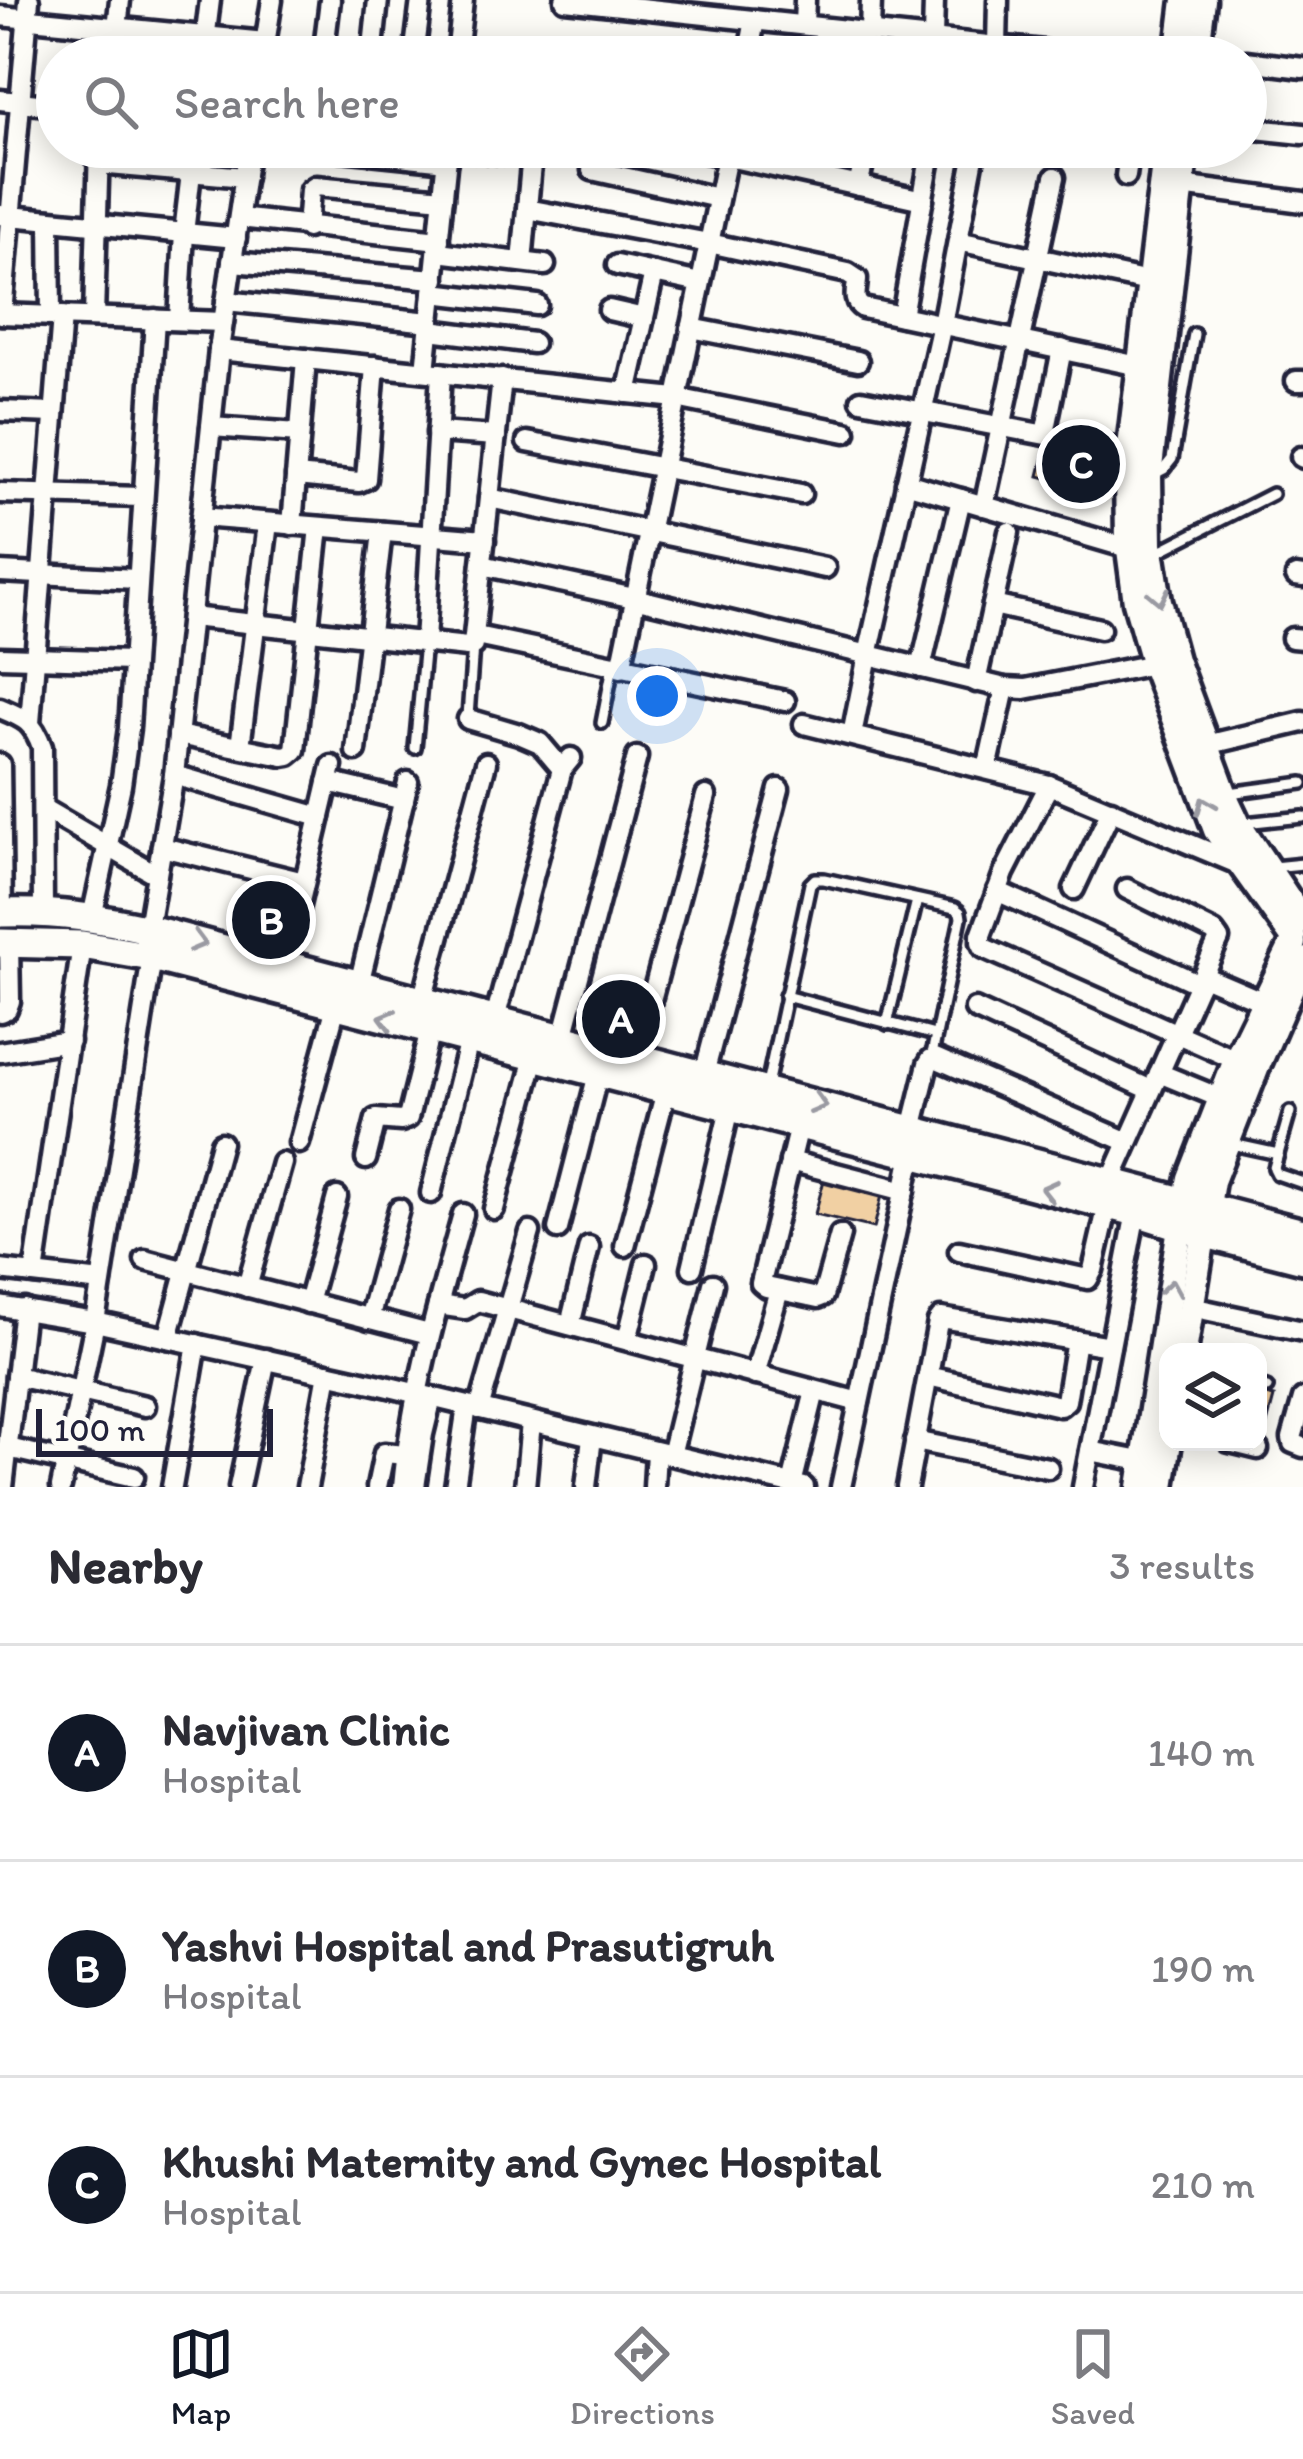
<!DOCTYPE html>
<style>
:root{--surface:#fff;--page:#f2f2f3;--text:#2b2b33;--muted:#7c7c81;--line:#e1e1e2;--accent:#111827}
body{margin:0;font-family:Itim,sans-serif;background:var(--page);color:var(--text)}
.controls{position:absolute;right:36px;bottom:36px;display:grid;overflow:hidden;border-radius:24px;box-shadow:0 6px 30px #0003}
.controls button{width:108px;height:108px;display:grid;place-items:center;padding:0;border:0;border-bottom:3px solid var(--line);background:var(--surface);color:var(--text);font:60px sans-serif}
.scale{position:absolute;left:36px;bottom:30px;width:237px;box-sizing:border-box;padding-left:12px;border:6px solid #22223b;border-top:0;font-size:33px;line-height:42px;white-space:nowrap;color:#22223b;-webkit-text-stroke:9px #fdfcf7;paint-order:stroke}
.you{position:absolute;left:657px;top:696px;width:42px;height:42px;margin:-30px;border:9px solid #fff;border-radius:50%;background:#1a73e8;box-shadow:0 0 0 18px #1a73e833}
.badge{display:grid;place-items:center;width:78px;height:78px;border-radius:50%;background:var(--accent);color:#fff;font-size:39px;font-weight:700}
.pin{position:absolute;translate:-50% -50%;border:6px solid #fff;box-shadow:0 3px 12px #0006}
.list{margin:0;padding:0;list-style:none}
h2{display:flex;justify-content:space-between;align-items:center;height:156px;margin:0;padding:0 48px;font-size:51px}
h2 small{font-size:39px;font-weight:400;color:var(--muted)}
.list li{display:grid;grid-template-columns:78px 1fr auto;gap:36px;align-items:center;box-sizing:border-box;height:216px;padding:0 48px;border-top:3px solid var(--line)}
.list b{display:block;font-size:45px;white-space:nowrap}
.list p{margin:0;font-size:39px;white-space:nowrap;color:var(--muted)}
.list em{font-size:39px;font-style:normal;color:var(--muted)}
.icon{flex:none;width:66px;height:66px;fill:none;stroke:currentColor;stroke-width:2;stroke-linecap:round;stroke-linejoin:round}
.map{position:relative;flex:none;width:1303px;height:1487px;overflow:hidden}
.search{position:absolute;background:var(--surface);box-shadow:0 6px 30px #0003;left:36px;right:36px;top:36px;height:132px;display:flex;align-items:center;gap:30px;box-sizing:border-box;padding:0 42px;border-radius:66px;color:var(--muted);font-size:45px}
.sheet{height:804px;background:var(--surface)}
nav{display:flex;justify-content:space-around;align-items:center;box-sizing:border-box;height:168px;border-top:3px solid var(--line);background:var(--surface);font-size:33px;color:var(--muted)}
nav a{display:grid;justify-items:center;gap:6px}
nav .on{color:var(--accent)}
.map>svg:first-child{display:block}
</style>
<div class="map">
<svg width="1303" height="1487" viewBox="0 0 1303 1487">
<rect width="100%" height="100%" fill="#fdfcf7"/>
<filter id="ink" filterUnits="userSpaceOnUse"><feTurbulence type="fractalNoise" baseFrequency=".00833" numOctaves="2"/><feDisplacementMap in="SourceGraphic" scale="24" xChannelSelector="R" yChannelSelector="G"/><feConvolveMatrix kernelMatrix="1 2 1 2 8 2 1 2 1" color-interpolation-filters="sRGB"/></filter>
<g filter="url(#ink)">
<g fill="#f1d0a3" stroke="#22223b" stroke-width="3">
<path d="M1049,437L1115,455L1105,494L1039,476Z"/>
<path d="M270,882L297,889L281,944L254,937Z"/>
<path d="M619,989L645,996L634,1038L608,1031Z"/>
<path d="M824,1180L882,1195L874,1228L815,1214Z"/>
<path d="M1258,1393L1274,1397L1262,1443L1258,1442Z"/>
</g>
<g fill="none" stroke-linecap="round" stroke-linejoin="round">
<defs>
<g id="service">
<path d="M1154,474L1164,469L1172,459L1194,334"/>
<path d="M1156,553L1272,494"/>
<path d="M468,717L473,645"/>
<path d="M602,723L613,666"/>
<path d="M415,748L425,642"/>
<path d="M1229,793L1303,783"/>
<path d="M1244,823L1303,817"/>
<path d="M1273,867L1303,864"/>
<path d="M785,996L935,1035"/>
<path d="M887,1024L917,900"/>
<path d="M766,1090L810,884L815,879H824L955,908L960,912L961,918L931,1059"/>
<path d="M1290,1112L1274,1168L1277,1174L1303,1183"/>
<path d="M1232,1144L1278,1154"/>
<path d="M1258,1386L1267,1388"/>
</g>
<g id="minor">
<path d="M565,0L1100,57"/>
<path d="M0,16L265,42"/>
<path d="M804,25L805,0"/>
<path d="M870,33L871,0"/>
<path d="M933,39L934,0"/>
<path d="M997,46L998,0"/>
<path d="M660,56L663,57"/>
<path d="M114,57L120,0"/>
<path d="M203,57L210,0"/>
<path d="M263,57L272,0"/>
<path d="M323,57L330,0"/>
<path d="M372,57L378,0"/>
<path d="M414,57L421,0"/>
<path d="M457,57L463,0"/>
<path d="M748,57L755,20"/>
<path d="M1246,61L1303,68"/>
<path d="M0,100L57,106"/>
<path d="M1246,128L1303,134"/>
<path d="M683,147L923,200"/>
<path d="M310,148L311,147"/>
<path d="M448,148C484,150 544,163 576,147"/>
<path d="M341,150L447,161"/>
<path d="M98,164L245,177"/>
<path d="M592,170L718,198"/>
<path d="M1126,176L1130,147"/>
<path d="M858,186L867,147"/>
<path d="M1181,186L1303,202"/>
<path d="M527,209L709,243L848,273L857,279C857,290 851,301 863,308L1139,366"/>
<path d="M0,215L236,238"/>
<path d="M239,218L439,240"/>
<path d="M50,220L51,316"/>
<path d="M307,228L310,190L316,186L443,198"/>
<path d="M958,241L1158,284"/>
<path d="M438,252L545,265"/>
<path d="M232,262L435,279"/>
<path d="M522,262L532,154"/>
<path d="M617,265L700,283"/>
<path d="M433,293L537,305"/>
<path d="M226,301L430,322"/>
<path d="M609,310L644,318"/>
<path d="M0,314L223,322"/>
<path d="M2,314L29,0"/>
<path d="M902,316L931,152"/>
<path d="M94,317L99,147"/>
<path d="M179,320L184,233L194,147"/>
<path d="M691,328L858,361"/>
<path d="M430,330L533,343"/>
<path d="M219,350L676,398L846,432"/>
<path d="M425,371L448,147"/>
<path d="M1296,381H1303"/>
<path d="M627,393L654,273"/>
<path d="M861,400L1130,451"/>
<path d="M0,411L54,413"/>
<path d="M211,427L299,433"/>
<path d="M437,432L496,436"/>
<path d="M1045,434L1062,349"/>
<path d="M527,442L801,494"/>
<path d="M1301,457L1303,458"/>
<path d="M296,476L359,482L366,479L375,366"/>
<path d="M906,483L1135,550"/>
<path d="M0,493L142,497"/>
<path d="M489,498L825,568"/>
<path d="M984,506L1055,177"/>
<path d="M201,517L485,540"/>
<path d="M292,525L306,359"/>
<path d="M482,565L634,598L1005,688L1025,689L1154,664"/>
<path d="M0,572L136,579"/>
<path d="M1296,576L1303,577"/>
<path d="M993,605L1100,629"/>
<path d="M191,617L467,647L473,645L502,379"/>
<path d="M476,636L785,701"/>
<path d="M1292,638L1303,639"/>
<path d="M425,642L441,373"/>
<path d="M0,657L132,661"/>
<path d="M621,668L729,147"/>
<path d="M921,668L961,499"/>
<path d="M976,682L1009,532"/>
<path d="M0,708C24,718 33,721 42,747L43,911"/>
<path d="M468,719L519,734L540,743L562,769"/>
<path d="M30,723L62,316"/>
<path d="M804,724L1049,785L1238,864"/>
<path d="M178,735L283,756L289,755L295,750L319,527"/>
<path d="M852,735L868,655L942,324L974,157"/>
<path d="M1206,745L1303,722"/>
<path d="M240,747L268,523"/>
<path d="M356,751L382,532"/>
<path d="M0,764L2,913"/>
<path d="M987,769L1005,688"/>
<path d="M174,775L320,817"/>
<path d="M328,782L404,800"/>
<path d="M1049,785L1004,873L981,935V942L984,948L1236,1060"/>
<path d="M44,809L157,875"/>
<path d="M162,847L304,882"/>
<path d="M1074,889L1111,810"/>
<path d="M997,891L1199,984"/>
<path d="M92,917L121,785L129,728L155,319"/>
<path d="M146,939L174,775L219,350L249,147"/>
<path d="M285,965L332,766"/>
<path d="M1203,976L1264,1002"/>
<path d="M359,984L408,782"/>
<path d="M422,1001L486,763"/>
<path d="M975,1009L1151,1090"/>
<path d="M0,1012L7,1009L10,1001L9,943"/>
<path d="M495,1019L562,769L571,758"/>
<path d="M563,1037L637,757"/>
<path d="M0,1052L69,1041"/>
<path d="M636,1056L706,796"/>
<path d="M1159,1073L1220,1098"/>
<path d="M704,1074L779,789"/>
<path d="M799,1126L761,1283L766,1287L818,1298L823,1296L840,1235"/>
<path d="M912,1129L928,1064L931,1059L935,1058L1128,1142"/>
<path d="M299,1143L336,1006"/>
<path d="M366,1159L376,1119L401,1121L408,1118L430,1030"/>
<path d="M790,1161L905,1191"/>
<path d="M1111,1181L1219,939L1214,932L1127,889"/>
<path d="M431,1193L469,1040"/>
<path d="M494,1209L535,1057"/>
<path d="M558,1229L598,1074"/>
<path d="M625,1246L666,1091"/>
<path d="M959,1251L1088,1279L1093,1270L1108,1205"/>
<path d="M145,1260L429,1334"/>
<path d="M692,1268L730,1108"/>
<path d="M0,1270L101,1282"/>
<path d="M34,1274L82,945"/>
<path d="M247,1287L282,1163"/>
<path d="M308,1303L337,1197"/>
<path d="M438,1305L465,1309L478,1301L859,1402"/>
<path d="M0,1306L95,1322L381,1385L804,1487"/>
<path d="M1191,1307L1303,1331"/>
<path d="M369,1319L399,1209"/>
<path d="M570,1325L589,1247"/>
<path d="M168,1338L221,1143"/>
<path d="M627,1340L646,1264"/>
<path d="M755,1375L779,1290"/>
<path d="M16,1376L145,1406"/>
<path d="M928,1376L1060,1406L1066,1401L1076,1340"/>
<path d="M1303,1399L1292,1438L1293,1443L1303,1447"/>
<path d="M479,1409L530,1232"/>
<path d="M915,1441L1048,1468"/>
<path d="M1229,1442L1258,1449"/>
<path d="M8,1448L134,1477"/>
<path d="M1090,1451L1156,1464"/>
<path d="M671,1455L713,1284"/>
<path d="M792,1484L815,1391"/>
<path d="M3,1487L24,1309"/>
<path d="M61,1487L95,1322L152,957"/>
<path d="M172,1487L197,1344"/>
<path d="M239,1487L266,1359"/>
<path d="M307,1487L328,1373"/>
<path d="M377,1487L384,1453L406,1455"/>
<path d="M403,1487C412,1393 438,1304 463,1214"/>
<path d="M415,1487L423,1434L432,1397"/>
<path d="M455,1487L467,1406"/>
<path d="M525,1487L531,1422"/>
<path d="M586,1487L592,1437"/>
<path d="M654,1487L656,1452"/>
<path d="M841,1487L912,1155"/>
<path d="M907,1487L938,1322L941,1318L1110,1346"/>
<path d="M1083,1487L1136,1212"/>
</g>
<g id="tertiary">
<path d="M1178,57L1185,0"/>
<path d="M1196,57L1203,0"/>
<path d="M1166,147L1127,472L1128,542L1136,602L1155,668L1216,830L1293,937"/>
<path d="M1186,147L1149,477L1150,544L1159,601L1175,660L1228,803L1238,824L1303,921"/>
<path d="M1184,1352L1212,1181L1256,1069L1303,960"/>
<path d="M1140,1487L1180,1227L1190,1178L1236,1060L1293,943"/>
<path d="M1162,1487L1169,1442"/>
</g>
<g id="secondary">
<path d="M0,913C51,911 98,917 148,929L1303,1233"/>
<path d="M0,943L82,945L152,957L1136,1212L1202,1233L1303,1259"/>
</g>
</defs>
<use href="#service" stroke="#22223b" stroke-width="18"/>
<use href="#minor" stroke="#22223b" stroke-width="27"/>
<use href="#tertiary" stroke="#22223b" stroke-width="33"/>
<use href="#secondary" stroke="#22223b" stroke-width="36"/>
<use href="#service" stroke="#fdfcf7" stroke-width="9"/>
<use href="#minor" stroke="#fdfcf7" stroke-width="18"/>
<use href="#tertiary" stroke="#fdfcf7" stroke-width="24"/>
<use href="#secondary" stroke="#fdfcf7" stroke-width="27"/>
</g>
<defs><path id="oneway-chevron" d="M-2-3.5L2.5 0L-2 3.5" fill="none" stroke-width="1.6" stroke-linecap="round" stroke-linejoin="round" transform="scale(3)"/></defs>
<g stroke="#9a9aa2">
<use href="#oneway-chevron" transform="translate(1159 597) rotate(78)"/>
<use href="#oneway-chevron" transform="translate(1205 805) rotate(-112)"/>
<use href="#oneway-chevron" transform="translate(198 942) rotate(15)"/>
<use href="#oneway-chevron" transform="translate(387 1019) rotate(-165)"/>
<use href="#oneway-chevron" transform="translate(819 1104) rotate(15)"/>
<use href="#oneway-chevron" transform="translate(1049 1190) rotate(-166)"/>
<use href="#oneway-chevron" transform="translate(1171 1288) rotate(-81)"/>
</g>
</g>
</svg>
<div class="controls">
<button><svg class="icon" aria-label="layers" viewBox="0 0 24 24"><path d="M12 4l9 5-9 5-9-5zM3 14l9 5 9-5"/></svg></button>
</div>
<div class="scale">100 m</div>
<div class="you"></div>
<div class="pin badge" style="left:621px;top:1019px">A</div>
<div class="pin badge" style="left:271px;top:920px">B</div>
<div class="pin badge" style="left:1081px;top:464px">C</div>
<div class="search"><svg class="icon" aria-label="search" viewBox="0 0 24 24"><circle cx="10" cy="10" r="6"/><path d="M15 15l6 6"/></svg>Search here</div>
</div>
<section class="sheet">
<h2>Nearby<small>3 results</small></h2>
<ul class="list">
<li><span class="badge">A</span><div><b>Navjivan Clinic</b><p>Hospital</p></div><em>140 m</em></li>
<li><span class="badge">B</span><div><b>Yashvi Hospital and Prasutigruh</b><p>Hospital</p></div><em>190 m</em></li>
<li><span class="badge">C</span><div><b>Khushi Maternity and Gynec Hospital</b><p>Hospital</p></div><em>210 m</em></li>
</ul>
</section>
<nav>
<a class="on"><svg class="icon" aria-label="map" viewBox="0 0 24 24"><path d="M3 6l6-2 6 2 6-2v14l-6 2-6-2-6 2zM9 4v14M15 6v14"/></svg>Map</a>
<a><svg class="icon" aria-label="directions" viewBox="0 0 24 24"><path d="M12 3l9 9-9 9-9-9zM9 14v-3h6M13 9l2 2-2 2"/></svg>Directions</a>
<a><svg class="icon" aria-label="saved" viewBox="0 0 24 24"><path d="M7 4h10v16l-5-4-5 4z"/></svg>Saved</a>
</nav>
